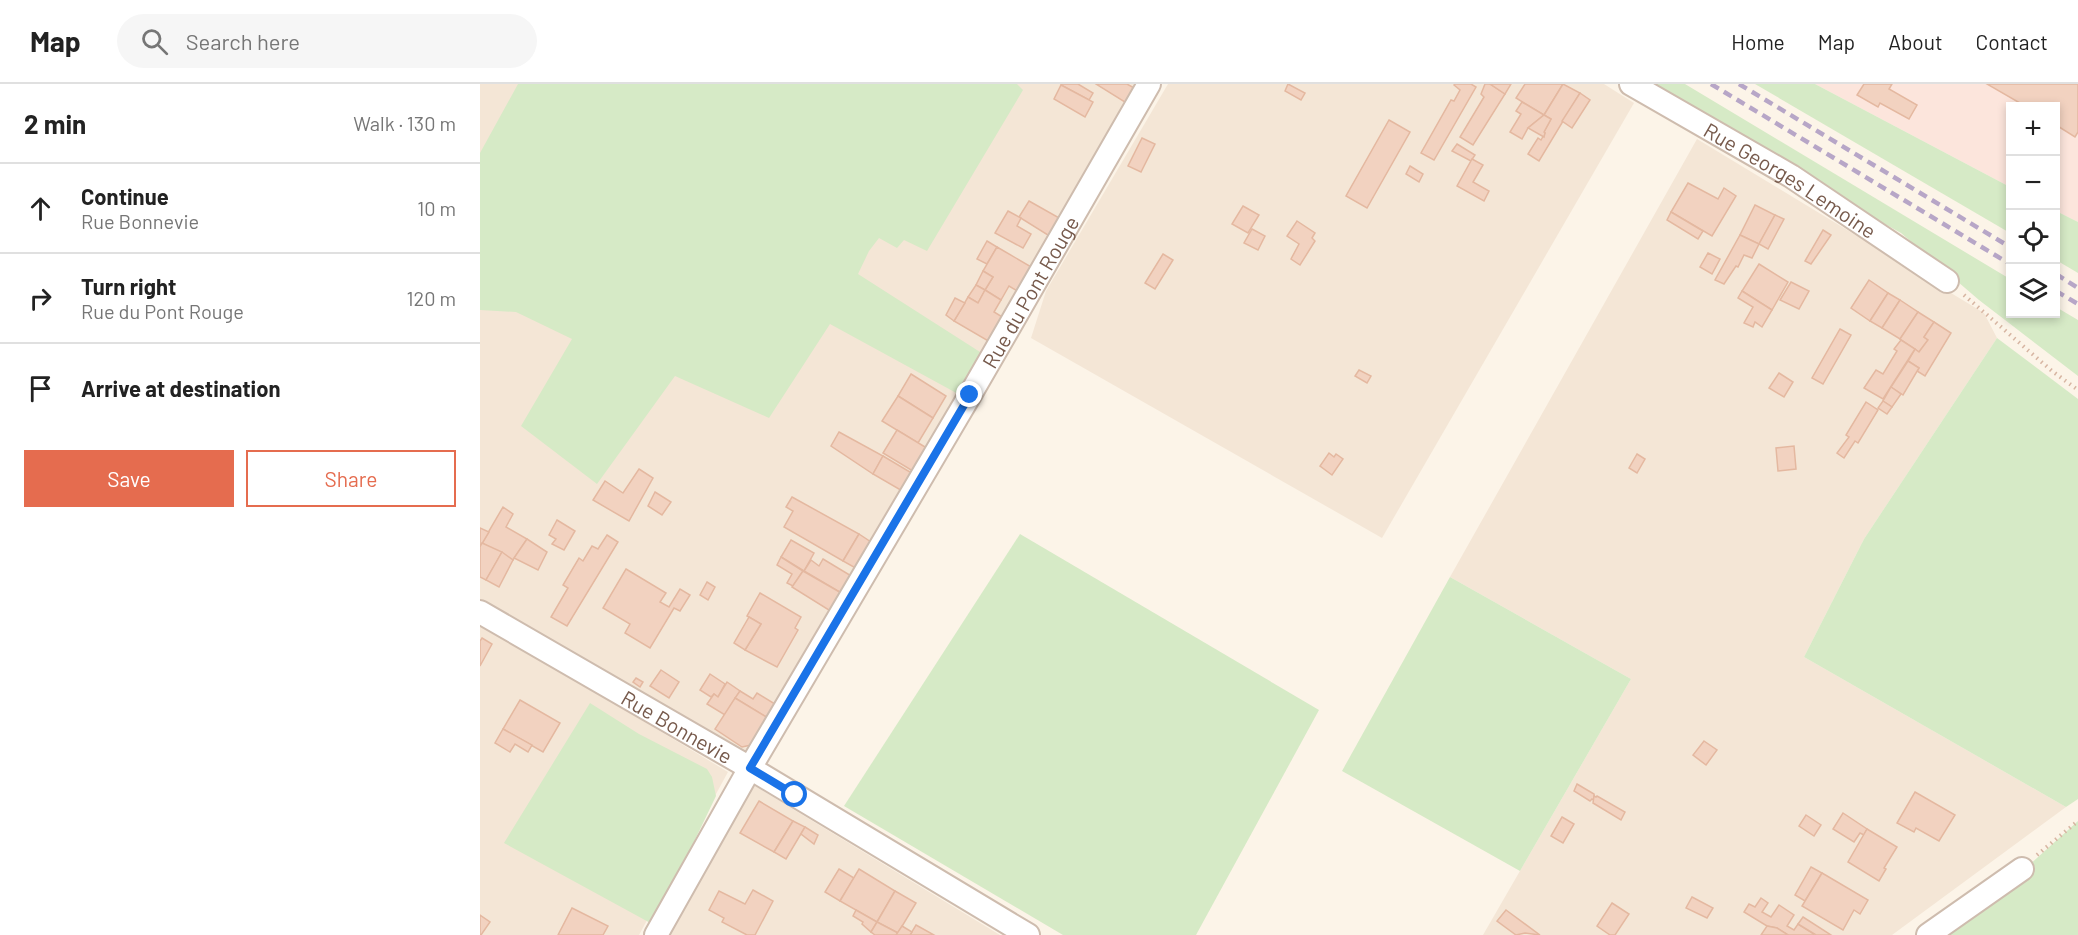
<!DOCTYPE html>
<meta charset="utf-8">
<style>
:root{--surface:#fff;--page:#f6f6f6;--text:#222;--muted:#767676;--line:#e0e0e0;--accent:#e56c4f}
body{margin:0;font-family:Barlow,sans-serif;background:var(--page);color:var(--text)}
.controls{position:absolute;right:18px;top:18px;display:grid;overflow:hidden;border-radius:0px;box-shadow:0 3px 9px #0003}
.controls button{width:54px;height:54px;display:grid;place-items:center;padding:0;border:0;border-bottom:2px solid var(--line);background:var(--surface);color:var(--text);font:30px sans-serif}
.stop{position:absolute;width:18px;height:18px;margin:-14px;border:4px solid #1a73e8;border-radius:50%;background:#fff}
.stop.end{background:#1a73e8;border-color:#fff;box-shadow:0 2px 6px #0008}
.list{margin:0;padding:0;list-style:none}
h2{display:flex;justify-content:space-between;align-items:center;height:78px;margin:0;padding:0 24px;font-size:26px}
h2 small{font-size:20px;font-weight:400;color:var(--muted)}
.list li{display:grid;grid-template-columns:39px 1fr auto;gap:18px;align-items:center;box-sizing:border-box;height:90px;padding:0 24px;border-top:2px solid var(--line)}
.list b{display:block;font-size:22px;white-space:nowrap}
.list p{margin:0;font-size:20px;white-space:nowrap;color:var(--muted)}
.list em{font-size:20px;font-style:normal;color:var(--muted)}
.actions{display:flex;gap:12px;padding:18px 24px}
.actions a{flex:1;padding:14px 0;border:2px solid var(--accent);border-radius:0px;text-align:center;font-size:21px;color:var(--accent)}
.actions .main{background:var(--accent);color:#fff}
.icon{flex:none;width:33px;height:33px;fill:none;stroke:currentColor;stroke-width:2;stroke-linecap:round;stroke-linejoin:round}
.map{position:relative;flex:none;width:1598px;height:851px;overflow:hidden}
header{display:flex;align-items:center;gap:36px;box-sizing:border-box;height:84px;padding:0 30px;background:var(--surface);border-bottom:2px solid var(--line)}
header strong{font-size:28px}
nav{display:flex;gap:33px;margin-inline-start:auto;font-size:21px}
.search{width:420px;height:54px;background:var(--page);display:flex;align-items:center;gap:15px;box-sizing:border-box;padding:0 21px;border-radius:33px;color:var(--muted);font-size:22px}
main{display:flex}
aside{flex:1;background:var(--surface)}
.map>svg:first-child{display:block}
</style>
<header>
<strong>Map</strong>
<div class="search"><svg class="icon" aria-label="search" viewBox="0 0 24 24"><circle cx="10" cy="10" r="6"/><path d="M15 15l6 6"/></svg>Search here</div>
<nav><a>Home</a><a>Map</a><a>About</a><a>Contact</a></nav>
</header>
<main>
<aside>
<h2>2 min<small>Walk · 130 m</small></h2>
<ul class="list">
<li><svg class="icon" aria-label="ahead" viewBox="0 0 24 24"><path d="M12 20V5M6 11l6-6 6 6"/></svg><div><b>Continue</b><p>Rue Bonnevie</p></div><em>10 m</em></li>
<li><svg class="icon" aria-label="right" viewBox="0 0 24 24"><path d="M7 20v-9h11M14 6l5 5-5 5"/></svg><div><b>Turn right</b><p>Rue du Pont Rouge</p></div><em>120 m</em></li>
<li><svg class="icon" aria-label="arrive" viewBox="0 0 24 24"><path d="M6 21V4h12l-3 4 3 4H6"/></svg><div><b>Arrive at destination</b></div></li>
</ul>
<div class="actions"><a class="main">Save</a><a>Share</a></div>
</aside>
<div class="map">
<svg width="1598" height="851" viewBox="0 0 1598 851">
<rect width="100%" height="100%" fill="#fcf4e8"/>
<g fill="#f4e6d6">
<path d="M0,0H659L275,677L0,516Z"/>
<path d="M688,0H1124L1154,19L902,454L551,254L566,207Z"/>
<path d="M1217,55L1504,229L1517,254L1384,455L1324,573L1586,723L1412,851H1003L1151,595L970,493Z"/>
<path d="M0,539L248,688L159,851H0Z"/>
<path d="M270,699L520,851H185Z"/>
</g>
<path fill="#fce5dc" d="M1335,0H1598V138L1576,127V22H1530V103Z"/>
<g fill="#d6eac6">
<path d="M38,0H537L543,6L447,167L424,156L417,164L399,154L389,167L378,190L511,275L480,311L350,240L289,334L195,292L117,400L41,342L92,255L36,228L0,226V69Z"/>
<path d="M1154,0H1205L1530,195V230H1576V223L1598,236V292L1499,216L1421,149Z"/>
<path d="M1275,0H1335L1530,103V149Z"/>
<path d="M1576,127L1598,138V189L1576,176Z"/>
<path d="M1517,254L1598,315V715L1586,723L1324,573L1384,455Z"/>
<path d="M540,450L839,626L716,851H583L364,722Z"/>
<path d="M970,493L1151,595L1040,787L862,687Z"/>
<path d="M110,619L159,650L227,685L232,693L236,712L174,841L24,759Z"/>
<path d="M1598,737V851H1461L1496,829Z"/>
</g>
<g fill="#f2d2c0" stroke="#e4b8a0" stroke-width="1.5">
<path d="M582,0H598L613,9L609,16L581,1Z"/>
<path d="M616,0H647L656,5L648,20Z"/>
<path d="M808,0L825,9L821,16L805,7Z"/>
<path d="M975,0H991L996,3L954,76L941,69L971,16L974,17L980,6L974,1Z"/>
<path d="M1005,0H1010L1025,10L993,61L980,53L1004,13L1001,10Z"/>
<path d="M1010,0H1031L1025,10Z"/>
<path d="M1045,0H1083L1064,31L1036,14Z"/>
<path d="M1083,0L1100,9L1059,77L1048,70L1058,54L1061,56L1065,49L1064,48L1071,35L1064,31Z"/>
<path d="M1384,0H1412L1409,5L1437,21L1429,35L1400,19L1398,23L1377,11Z"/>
<path d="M1507,0H1598V48L1595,53L1576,41V22H1545Z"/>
<path d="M581,1L613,18L605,33L574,15Z"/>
<path d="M1100,9L1110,16L1092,44L1082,37Z"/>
<path d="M1042,18L1064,31L1048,44L1042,55L1030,48L1041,30L1036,27Z"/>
<path d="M1064,31L1071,35L1064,48L1065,49L1064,53L1048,44Z"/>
<path d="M909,36L930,48L887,124L866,112Z"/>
<path d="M662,54L675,60L661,88L648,82Z"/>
<path d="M977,60L995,71L991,77L972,67Z"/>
<path d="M992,75L1003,81L993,98L1009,107L1004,117L977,102Z"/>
<path d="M930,82L943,90L939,98L926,90Z"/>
<path d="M1208,99L1238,115L1244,104L1256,112L1232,152L1191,128Z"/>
<path d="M549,117L581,135L571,153L539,133Z"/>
<path d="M1275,121L1295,131L1279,160L1260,151Z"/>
<path d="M763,122L779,131L768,149L752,140Z"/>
<path d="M528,127L541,134L537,142L551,150L543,164L515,149Z"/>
<path d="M1191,128L1223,147L1218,155L1187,136Z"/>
<path d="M1295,131L1304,135L1288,165L1279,160Z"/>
<path d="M817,137L835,149L832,154L835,157L820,181L811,175L819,160L807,152Z"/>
<path d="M772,145L785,152L778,166L764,159Z"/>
<path d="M1343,146L1351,151L1331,180L1325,177Z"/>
<path d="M1260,151L1279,160L1272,174L1264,171L1258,183L1256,182L1244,200L1235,196Z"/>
<path d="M507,157L517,163L507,180L497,175Z"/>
<path d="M517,163L553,184L539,208L529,202L521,216L505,206L513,193L503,187Z"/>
<path d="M1228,169L1240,175L1232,190L1220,183Z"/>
<path d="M683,170L693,176L675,205L665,199Z"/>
<path d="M1279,180L1308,198L1292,226L1262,207Z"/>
<path d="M503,187L513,193L505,206L496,201Z"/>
<path d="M1389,196L1408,209L1390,237L1371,224Z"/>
<path d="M1311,198L1329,207L1319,225L1300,216Z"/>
<path d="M496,201L505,206L498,219L488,213Z"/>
<path d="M505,206L521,216L514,228L524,234L510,258L474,237L488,213L498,219Z"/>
<path d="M1262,207L1292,226L1282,243L1275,238L1273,243L1264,239L1273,223L1258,214Z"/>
<path d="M1408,209L1420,216L1402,244L1390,237Z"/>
<path d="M475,214L485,219L474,237L466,231Z"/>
<path d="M1420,216L1438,228L1420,255L1402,244Z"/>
<path d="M1438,228L1454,238L1444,253L1448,256L1439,268L1420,255Z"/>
<path d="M1454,238L1471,249L1445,292L1437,287L1439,284L1428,277L1435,265L1439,268L1448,256L1444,253Z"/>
<path d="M1360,245L1371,251L1343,300L1332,294Z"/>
<path d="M1421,256L1435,265L1403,315L1384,304L1396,286L1403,290L1417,267L1414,265Z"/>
<path d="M1428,277L1439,284L1423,311L1411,303Z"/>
<path d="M879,286L891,292L887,299L875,292Z"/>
<path d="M1299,289L1313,298L1304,313L1289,304Z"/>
<path d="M431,290L466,312L453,334L418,312Z"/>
<path d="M1411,303L1421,310L1412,323L1403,317Z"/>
<path d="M418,312L453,334L438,359L402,337Z"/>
<path d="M1403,317L1412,323L1407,330L1398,324Z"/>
<path d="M1386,318L1398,326L1378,359L1375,357L1364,374L1357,369L1369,353L1366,351Z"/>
<path d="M417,346L455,369L441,392L403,369Z"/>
<path d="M359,348L403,372L393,390L351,362Z"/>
<path d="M1314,362L1316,385L1298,387L1296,364Z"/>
<path d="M849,369L854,373L856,370L863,375L852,391L840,382Z"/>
<path d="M1157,370L1165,375L1157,389L1149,384Z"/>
<path d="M403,372L435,391L424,408L393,390Z"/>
<path d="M159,385L173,394L149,437L113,416L125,397L143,409Z"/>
<path d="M175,408L191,418L182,431L168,422Z"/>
<path d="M312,413L379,450L363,477L304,443L313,427L306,423Z"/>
<path d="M23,423L33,430L26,443L47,455L33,476L2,459Z"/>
<path d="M77,436L95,447L84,466L72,460L76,455L69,451Z"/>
<path d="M0,444L9,448L0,463Z"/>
<path d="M379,450L391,458L379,486L363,477Z"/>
<path d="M127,451L138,458L87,542L71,533L88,504L83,501L99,474L103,477L112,462L118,465Z"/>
<path d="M47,455L67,468L58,486L34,474Z"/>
<path d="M311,456L334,469L324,487L301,473Z"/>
<path d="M2,459L22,468L6,496L0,493V463Z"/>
<path d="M22,468L33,476L19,503L6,496Z"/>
<path d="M301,473L323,487L313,502L307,499L312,490L297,481Z"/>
<path d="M343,475L373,493L363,510L324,487L331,476L339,482Z"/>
<path d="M146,485L186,509L180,518L189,523L200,505L210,511L200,527L194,524L170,564L145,549L150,540L123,524Z"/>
<path d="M323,487L363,510L352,528L312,503Z"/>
<path d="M227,498L235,503L228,516L220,511Z"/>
<path d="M280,509L321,533L315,544L318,546L297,583L265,566L281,540L267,532Z"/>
<path d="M269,533L281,540L265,566L254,559Z"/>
<path d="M2,554L12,560L0,582V557Z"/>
<path d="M181,586L199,598L189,614L170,602Z"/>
<path d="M230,590L245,600L238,613L234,610L231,613L220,606Z"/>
<path d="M156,594L163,598L160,603L153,598Z"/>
<path d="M247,598L260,607L245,631L227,620L234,610L238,613Z"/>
<path d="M260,607L273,615L277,609L295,620L288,634L255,614Z"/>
<path d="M255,614L288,634L271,661L262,663L235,645Z"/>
<path d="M40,616L80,639L63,668L23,645Z"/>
<path d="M23,645L52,661L48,668L35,660L30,668L15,659Z"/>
<path d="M1224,657L1237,666L1226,681L1213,671Z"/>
<path d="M1097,700L1114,710L1115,717L1112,715L1110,717L1094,707Z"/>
<path d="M1435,708L1475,731L1459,757L1436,744L1434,748L1417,739Z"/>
<path d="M1114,712L1116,713L1117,712L1145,728L1141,736L1113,719Z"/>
<path d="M279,717L313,737L294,768L260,749Z"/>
<path d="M1363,729L1387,745L1384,751L1380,749L1374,758L1353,745Z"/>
<path d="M1326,731L1341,741L1334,752L1319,742Z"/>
<path d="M1082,733L1094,740L1083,759L1071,752Z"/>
<path d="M313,737L325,743L306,775L294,768Z"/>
<path d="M325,743L338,751L334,760L321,750Z"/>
<path d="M1387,745L1417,763L1404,784L1406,785L1399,797L1368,778Z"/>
<path d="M1331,783L1342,789L1325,817L1315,811Z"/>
<path d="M359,785L374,794L360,817L345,808Z"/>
<path d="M379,785L415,807L397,838L360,817Z"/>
<path d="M1342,789L1388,816L1380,830L1374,826L1363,846L1322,822Z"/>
<path d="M273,806L293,817L275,851H267L242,838L244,834L229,826L239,807L265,820Z"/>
<path d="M415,807L436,819L418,849L397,838Z"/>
<path d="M1212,813L1233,824L1227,834L1206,824Z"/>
<path d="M1281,814L1288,819L1282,828L1291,833L1299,821L1314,831L1307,842L1314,846L1318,840L1334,850L1333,851H1308L1297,844L1287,842L1264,828L1269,820L1275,823Z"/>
<path d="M1132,819L1149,830L1135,851H1130L1117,842Z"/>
<path d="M92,824L128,842L123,851H78Z"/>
<path d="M376,826L397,838L391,848L382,840L383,838L373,832Z"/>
<path d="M1026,826L1060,851L1045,849L1036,851L1017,837Z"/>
<path d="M0,831L10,838L1,851H0Z"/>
<path d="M1323,833L1351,851H1336L1318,840Z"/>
<path d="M397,838L418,849L416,851H395L391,848Z"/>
<path d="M436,841L454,851H430Z"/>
<path d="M422,842L432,848L430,851H416Z"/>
<path d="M1287,842L1297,844L1308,851H1281Z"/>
</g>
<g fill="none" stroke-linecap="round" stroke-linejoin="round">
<defs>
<g id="street">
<path id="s1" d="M1151,0L1311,92L1467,197"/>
<path id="s2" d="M0,528L270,684L548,851"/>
<path id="s3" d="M176,851L270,684L490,311L669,0"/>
<path d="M1448,851L1542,785"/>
</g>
</defs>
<use href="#street" stroke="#cebcae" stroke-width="26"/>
<g stroke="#d7b5a2" stroke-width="4" stroke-dasharray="1.5 4.5" stroke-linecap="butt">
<path d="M1484,211L1572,287L1598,306"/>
<path d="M1557,771L1598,737"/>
</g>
<use href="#street" stroke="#fff" stroke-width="22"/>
<g stroke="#b7a6c7" stroke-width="4.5" stroke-dasharray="9 6" stroke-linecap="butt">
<path d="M1231,0L1530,180"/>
<path d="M1259,0L1530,163"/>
<path d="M1576,190L1598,204"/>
<path d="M1576,207L1598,220"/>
</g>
</g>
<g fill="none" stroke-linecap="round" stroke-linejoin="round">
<path stroke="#1a73e8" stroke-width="8" d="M315,711L270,684L490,311"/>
</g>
<g text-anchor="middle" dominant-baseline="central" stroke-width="4.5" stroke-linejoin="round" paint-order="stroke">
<g font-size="21" fill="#775a4c" stroke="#fff8ef">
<text stroke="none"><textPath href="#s1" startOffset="186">Rue Georges Lemoine</textPath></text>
<text stroke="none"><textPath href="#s3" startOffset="744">Rue du Pont Rouge</textPath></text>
<text stroke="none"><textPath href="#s2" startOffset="228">Rue Bonnevie</textPath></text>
</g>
</g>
</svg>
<div class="controls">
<button>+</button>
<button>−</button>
<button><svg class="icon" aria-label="locate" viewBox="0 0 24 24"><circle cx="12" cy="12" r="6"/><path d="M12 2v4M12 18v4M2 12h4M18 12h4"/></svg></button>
<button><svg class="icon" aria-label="layers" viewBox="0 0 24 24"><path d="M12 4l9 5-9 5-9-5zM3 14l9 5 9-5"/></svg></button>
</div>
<div class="stop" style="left:315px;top:711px"></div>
<div class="stop end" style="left:490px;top:311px"></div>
</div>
</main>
